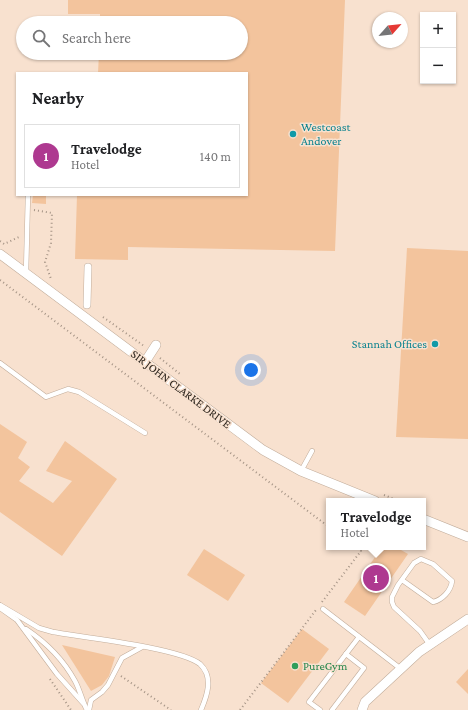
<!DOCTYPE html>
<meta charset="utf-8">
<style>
:root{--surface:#fff;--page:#f6f6f6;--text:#202124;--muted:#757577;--line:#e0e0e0;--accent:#ae3990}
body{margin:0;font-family:"Crimson Pro",serif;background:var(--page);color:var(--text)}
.controls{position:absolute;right:12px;top:12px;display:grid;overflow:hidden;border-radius:0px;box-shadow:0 1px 3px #0004}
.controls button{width:36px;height:36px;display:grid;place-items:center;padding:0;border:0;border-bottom:1px solid var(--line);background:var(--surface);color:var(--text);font:20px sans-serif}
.compass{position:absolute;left:372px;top:12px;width:36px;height:36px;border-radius:50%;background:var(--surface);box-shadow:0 1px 3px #0004;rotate:63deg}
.you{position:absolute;left:251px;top:370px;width:14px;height:14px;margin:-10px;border:3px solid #fff;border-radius:50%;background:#1a73e8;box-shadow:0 0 0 6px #1a73e833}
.badge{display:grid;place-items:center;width:26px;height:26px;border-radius:50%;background:var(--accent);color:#fff;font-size:13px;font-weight:700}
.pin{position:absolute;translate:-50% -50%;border:2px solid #fff;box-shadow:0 1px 4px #0006}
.popup{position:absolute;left:326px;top:498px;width:100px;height:52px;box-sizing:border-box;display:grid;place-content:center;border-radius:0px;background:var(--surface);filter:drop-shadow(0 1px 3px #0005);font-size:13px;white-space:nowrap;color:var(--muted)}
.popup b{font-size:15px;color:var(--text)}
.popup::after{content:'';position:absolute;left:50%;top:100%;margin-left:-8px;border:8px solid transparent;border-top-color:var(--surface)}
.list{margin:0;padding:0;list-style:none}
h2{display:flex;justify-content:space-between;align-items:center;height:52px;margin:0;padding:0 16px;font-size:17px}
h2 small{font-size:13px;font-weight:400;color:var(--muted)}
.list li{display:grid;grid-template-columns:26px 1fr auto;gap:12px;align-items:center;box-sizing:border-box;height:64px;margin:0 8px 8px;padding:0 8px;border:1px solid var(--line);border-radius:0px}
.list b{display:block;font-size:15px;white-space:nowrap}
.list p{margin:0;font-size:13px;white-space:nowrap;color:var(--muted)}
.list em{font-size:13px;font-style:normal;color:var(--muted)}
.icon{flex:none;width:22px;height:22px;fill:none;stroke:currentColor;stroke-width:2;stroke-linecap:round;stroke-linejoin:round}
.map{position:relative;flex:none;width:468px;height:710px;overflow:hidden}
.search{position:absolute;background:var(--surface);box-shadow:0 1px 3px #0004;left:16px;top:16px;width:232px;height:44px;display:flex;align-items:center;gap:10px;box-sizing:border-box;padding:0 14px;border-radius:22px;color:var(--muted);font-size:15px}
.panel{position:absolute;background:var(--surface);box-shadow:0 1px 3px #0004;left:16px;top:72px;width:232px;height:124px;border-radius:0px}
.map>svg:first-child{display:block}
</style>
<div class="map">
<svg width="468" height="710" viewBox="0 0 468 710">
<rect width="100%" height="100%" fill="#f8e1cf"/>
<g fill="#f3c49d">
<path d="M68,0H345L335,251L128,247V260L75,259L77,195H247V73H98L99,53H241V23H100V14H68Z"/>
<path d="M33,195H46V204L32,203Z"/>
<path d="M407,248L468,251V439L396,437Z"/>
<path d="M0,424L27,442L18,458L30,467L19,481L53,503L72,481L46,471L65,441L117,479L62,556L0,512Z"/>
<path d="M382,547H403L401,550L408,554L365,616L344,602Z"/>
<path d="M204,549L245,575L228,601L187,575Z"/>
<path d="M302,629L329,649L288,703L261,683Z"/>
<path d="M62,645L115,657L109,676L102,685L91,691Z"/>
<path d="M468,669V694L456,682Z"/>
</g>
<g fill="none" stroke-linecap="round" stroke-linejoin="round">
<defs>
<g id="service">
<path d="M26,273L28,195"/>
<path d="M0,363L46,397L68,389L79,392L145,433"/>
<path d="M301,471L312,451"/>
<path d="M402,580L433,602C442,600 451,591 452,581L433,564L421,559L414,563L398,585L392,597V602L394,607L420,631L430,645"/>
<path d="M0,605L39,628L53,632C82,637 180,648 200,664C214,677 207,696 201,710"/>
<path d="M0,608L17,620L57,674L83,703"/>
<path d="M323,609L401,669"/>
<path d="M26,629C47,643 63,659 75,681C80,690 82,701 87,710"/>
<path d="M89,710L91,700L102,692L108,685L122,658L142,647"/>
<path d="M320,710L309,702L359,637"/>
<path d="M332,710L364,668L346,654"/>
</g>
<path id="pedestrian" d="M87,305L88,267"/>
<g id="minor">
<path d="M0,254L263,450L301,471L375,501"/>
<path d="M145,362L156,345"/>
<path d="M423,519L468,537"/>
<path d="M362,710L365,702L419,652L468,619"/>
</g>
</defs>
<use href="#service" stroke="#c2ad9b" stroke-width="5.5"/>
<use href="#pedestrian" stroke="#c2ad9b" stroke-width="8"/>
<use href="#minor" stroke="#c2ad9b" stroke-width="10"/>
<g stroke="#a59486" stroke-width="2" stroke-dasharray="1 3" stroke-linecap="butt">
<path d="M34,210L52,213L51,243L45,262L51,279"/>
<path d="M0,241L4,244L19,237"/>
<path d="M0,280L329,527"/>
<path d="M103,317L144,346"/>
<path d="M160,358L180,374"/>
<path d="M384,495L399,501"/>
<path d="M322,602L361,551L356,547"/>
<path d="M121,676L171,710"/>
<path d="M50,679L71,710"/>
<path d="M240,710L316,610"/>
</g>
<use href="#service" stroke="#fff" stroke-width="4.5"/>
<use href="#pedestrian" stroke="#fff" stroke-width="7"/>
<use href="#minor" stroke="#fff" stroke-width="9"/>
</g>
<g fill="#0f9aa8" stroke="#f8e1cf" stroke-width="1.5">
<circle cx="293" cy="134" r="4"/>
<circle cx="435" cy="344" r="4"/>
</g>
<circle fill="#2e9e5b" stroke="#f8e1cf" stroke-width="1.5" cx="295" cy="666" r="4"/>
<g text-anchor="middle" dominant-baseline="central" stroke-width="3" stroke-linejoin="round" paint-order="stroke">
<g font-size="12" fill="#0d838f" stroke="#f8e1cf" text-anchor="start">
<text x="301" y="127">Westcoast<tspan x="301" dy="14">Andover</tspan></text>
<text x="427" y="344" text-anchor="end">Stannah Offices</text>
</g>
<g font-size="12" fill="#251e17" stroke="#f8e1cf">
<text transform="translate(181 389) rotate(37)">SIR JOHN CLARKE DRIVE</text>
</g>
<g font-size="12" fill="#27864d" stroke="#f8e1cf" text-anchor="start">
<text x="303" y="666">PureGym</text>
</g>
</g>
</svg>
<div class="controls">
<button>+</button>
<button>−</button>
</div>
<svg class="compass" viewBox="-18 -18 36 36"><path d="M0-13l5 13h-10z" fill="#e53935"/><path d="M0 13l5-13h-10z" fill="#757577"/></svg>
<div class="you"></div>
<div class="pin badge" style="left:376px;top:578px">1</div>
<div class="popup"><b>Travelodge</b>Hotel</div>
<div class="search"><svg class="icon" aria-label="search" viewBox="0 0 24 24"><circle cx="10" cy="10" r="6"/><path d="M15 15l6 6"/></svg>Search here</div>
<section class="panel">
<h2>Nearby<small></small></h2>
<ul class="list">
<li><span class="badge">1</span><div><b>Travelodge</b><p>Hotel</p></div><em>140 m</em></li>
</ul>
</section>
</div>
